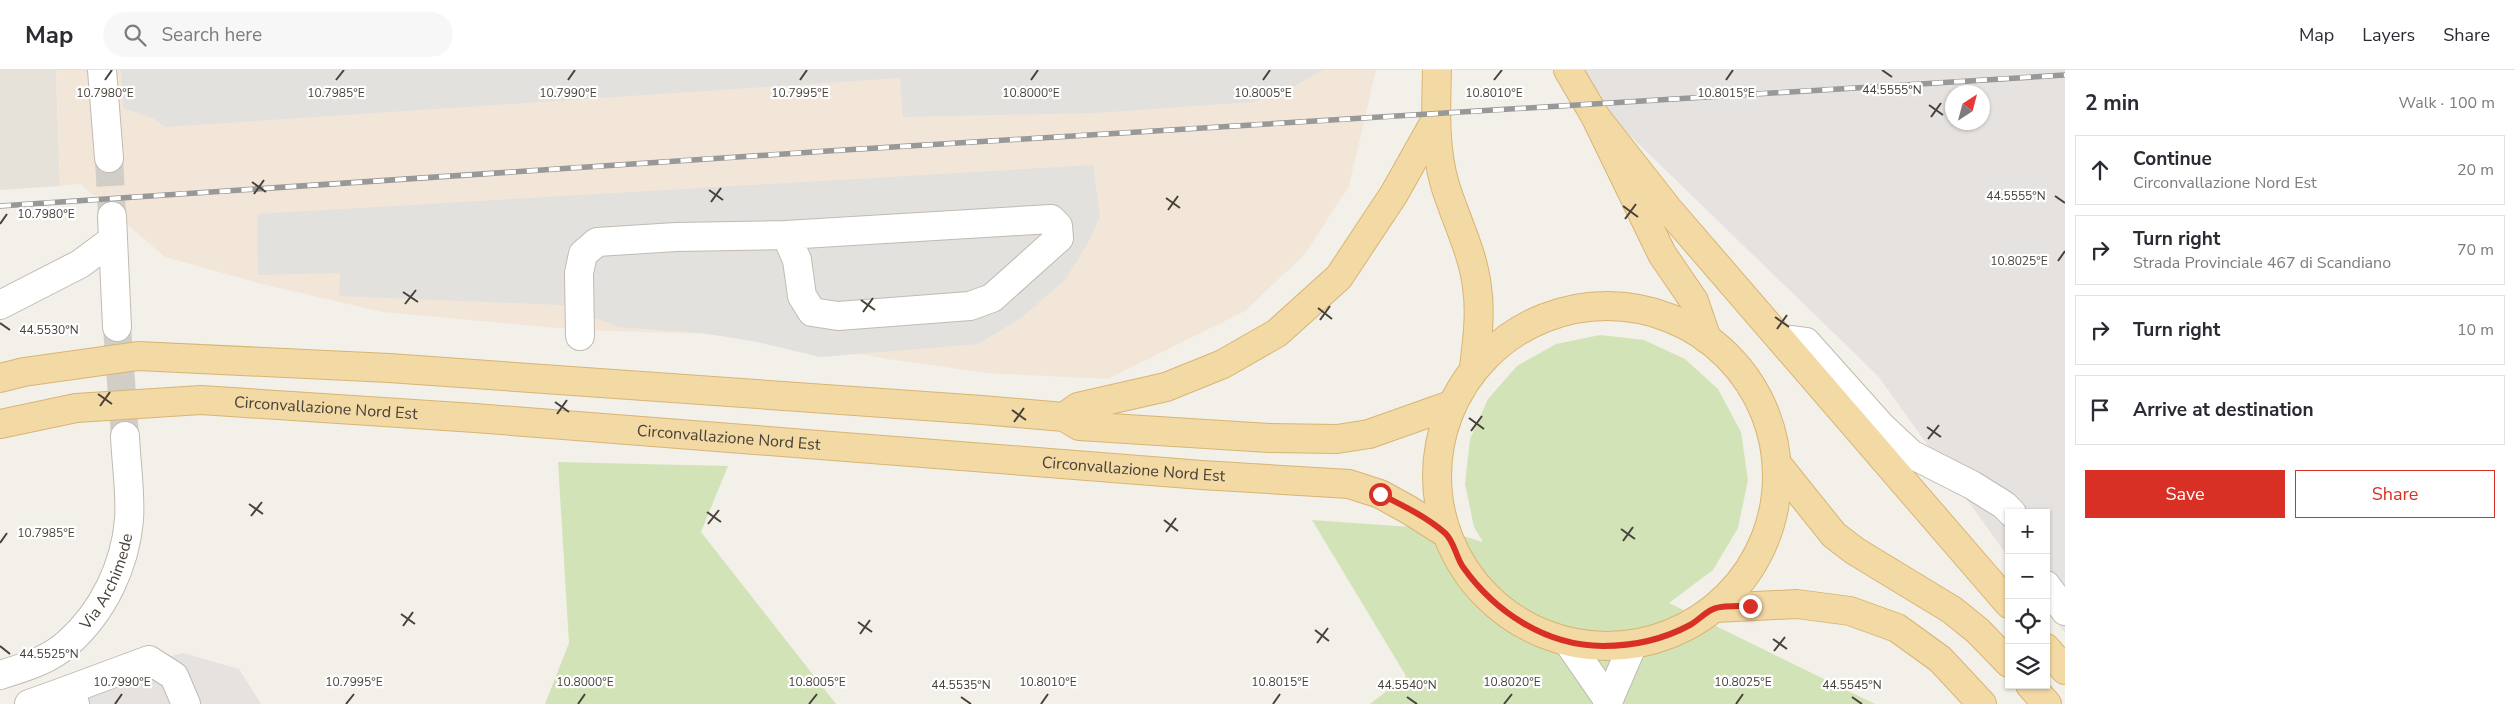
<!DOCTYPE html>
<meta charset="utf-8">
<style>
:root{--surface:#fff;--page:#f7f7f7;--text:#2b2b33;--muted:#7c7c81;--line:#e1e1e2;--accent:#d93025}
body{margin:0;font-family:"Nunito Sans",sans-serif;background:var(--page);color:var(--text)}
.controls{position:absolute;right:15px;bottom:15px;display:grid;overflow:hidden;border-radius:0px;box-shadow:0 1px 4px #0004}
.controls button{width:45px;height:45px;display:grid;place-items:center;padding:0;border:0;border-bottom:1px solid var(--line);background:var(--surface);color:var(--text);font:25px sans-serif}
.compass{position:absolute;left:1945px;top:15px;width:45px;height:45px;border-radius:50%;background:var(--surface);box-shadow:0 1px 4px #0004;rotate:36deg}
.stop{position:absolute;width:15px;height:15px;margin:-11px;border:4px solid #d93025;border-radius:50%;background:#fff}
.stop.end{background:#d93025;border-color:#fff;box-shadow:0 1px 5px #0008}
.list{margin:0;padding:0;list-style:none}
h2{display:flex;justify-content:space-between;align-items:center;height:65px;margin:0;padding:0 20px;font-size:21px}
h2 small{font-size:16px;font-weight:400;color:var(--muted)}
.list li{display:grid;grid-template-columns:32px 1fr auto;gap:15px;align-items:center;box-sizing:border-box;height:70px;margin:0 10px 10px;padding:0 10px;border:1px solid var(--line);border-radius:0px}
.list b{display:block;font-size:19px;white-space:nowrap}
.list p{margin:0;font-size:16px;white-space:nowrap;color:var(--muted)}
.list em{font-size:16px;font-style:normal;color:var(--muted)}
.actions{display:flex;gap:10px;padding:15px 20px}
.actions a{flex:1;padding:11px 0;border:1px solid var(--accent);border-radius:0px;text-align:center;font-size:18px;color:var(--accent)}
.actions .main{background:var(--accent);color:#fff}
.icon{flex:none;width:28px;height:28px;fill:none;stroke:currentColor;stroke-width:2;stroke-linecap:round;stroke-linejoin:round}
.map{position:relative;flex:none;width:2065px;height:634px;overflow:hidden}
header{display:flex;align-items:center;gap:30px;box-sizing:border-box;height:70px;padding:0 25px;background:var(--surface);border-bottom:1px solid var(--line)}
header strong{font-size:24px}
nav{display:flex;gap:28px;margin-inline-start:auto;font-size:18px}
.search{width:350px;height:45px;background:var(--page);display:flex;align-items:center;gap:12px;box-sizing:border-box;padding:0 18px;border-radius:28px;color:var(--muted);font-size:19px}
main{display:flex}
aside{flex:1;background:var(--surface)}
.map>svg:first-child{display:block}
</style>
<header>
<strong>Map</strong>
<div class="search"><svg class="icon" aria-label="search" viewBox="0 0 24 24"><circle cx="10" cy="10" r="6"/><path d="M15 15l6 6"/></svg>Search here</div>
<nav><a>Map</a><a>Layers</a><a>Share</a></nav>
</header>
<main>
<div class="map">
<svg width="2065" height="634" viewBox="0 0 2065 634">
<rect width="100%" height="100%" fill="#f3f0ea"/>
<path fill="#e7e2d9" d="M0,0H56L60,116L0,120Z"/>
<path fill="#f2e6d8" d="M56,0H1376L1349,116L1305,184L1245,241L1108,309L987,303L887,289L805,274L710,264L580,260L382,242L262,214L165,187L80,114L60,116Z"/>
<g fill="#e6e2df" fill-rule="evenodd">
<path d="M1584,0H2065V563L2046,538V443H2009V488L1878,306L1616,52ZM1952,22H1982V52H1952Z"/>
<path d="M183,583L239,599L261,634H30L67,614Z"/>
</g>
<g fill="#d2e3b8">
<path d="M1600,265L1644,270L1685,289L1718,319L1741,362L1748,410L1738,458L1713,500L1669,533L1875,634H1370L1406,606L1312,450L1440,459L1483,472L1474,457L1465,414L1470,369L1488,329L1517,296L1556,274Z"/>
<path d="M558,392L728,396L701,462L836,634H545L569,573Z"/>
</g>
<g fill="#e2e1de">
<path d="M121,0H1323L1282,23L1252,32L1095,43L903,47L900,8L165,57L154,49L123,38Z"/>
<path d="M1093,95L1100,146L1088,173L1065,210L1021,248L978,274L820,287L757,272L702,263L619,257L562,235L339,226L340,203L258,205L257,144Z"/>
</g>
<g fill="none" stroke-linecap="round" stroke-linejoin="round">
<g stroke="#d1cdc7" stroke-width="28" stroke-dasharray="28 14" stroke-linecap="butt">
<path d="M109,88L112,146"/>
<path d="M117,257L125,366"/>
</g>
<defs>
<g id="minor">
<path d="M102,0L109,88"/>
<path d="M112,146L117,257"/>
<path d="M0,235L80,194L111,171"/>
<path d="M580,266L579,203L583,184L597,172L676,167L786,165L1051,149L1058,156L1059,168L992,228L970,236L838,246L812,242L802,226L797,190L786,165"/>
<path d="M1782,269L1806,272L1882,357L1911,384L1972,415L2004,435L2012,443"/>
<path d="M2046,515L2065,541"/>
<path d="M1568,572L1608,630"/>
<path id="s1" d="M0,605C23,598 50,590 68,573C103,542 125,496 129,450C131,423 126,393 125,366"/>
<path d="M68,620L149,590L174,606L186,634"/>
<path d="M29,634L68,620L75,634"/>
<path d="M1607,634L1633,574"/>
</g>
<g id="major">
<path d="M1437,0C1436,38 1434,78 1445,115C1455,148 1473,182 1477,217C1481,244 1477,271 1474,298"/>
<path d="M1568,0L1595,46L1662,184L1694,231L1707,269"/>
<path d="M1595,46L1668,139L2009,534"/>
<circle cx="1607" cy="406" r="170"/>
<path d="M0,308L24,302L138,286L389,298L982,340L1064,347L1079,356L1269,368L1337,369L1369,364L1451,335"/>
<path d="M1064,347L1078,337L1166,317L1223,294L1277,263L1339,207L1394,124L1435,51"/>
<path id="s2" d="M0,354L76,338L201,330L475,348L1202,405L1349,414L1380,424L1409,440L1447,464"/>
<path d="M1777,394L1834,465L1855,481L1952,540L1978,561L2009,593"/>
<path d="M1715,538L1797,534L1850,541L1897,558L1940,589L1982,634"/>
<path d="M2046,578L2065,600"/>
<path d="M2030,615L2047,634"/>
</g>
</defs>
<use href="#minor" stroke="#c1bab1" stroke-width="30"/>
<use href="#major" stroke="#d7b574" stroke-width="30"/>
<use href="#minor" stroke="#fff" stroke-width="28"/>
<use href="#major" stroke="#f3d9a3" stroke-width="28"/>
<defs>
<path id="rail" d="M0,136L828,81L2065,5"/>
</defs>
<use href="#rail" stroke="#989898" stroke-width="5.5"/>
<use href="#rail" stroke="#fff" stroke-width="4" stroke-dasharray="11" stroke-linecap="butt"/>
</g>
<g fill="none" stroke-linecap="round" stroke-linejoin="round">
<path stroke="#d93025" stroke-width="6" d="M1380,424C1402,435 1427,447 1445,463C1454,471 1456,487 1463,497C1495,542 1546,576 1603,576C1633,576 1664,569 1690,555C1699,550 1707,540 1716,538C1726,535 1739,536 1750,536"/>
</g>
<path fill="none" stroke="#474139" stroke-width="2" d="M1882,0L1892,7M105,10L112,0M336,10L344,0M568,10L575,0M800,10L807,0M1031,10L1038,0M1263,10L1270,0M1494,10L1502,0M1726,10L1733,0M1929,35L1943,45M1931,47L1941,33M252,112L266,122M709,120L723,130M254,124L264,110M2055,126L2065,133M1166,128L1180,138M711,132L721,118M1623,136L1638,147M1168,140L1178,126M1625,149L1636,134M0,154L7,144M2058,191L2065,181M403,222L418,232M861,230L875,240M405,234L416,220M1318,238L1332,249M863,242L873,228M1775,247L1789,257M1320,250L1330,236M0,253L10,260M1777,259L1787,245M98,324L112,334M555,332L569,342M100,336L110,322M1012,340L1026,350M557,344L567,330M1469,348L1484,359M1014,352L1024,338M1927,357L1941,367M1471,361L1482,346M1928,369L1939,355M249,434L263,444M707,442L721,452M251,446L262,432M1164,450L1178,461M708,454L719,440M1621,459L1635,469M1166,462L1176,448M1623,471L1633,457M0,473L7,463M401,544L415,554M858,552L872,562M403,556L413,542M1315,560L1329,571M860,564L870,550M1773,569L1787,579M1317,573L1328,558M0,576L10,584M1774,581L1785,567M961,627L971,634M1407,627L1417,634M1852,627L1862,634M115,634L122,624M346,634L354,624M578,634L585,624M809,634L817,624M1041,634L1048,624M1273,634L1280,624M1504,634L1512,624M1736,634L1743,624"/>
<g text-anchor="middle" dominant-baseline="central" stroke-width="4.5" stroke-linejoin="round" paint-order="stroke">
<g font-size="16" fill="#474139" stroke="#fff">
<text stroke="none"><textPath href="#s2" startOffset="328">Circonvallazione Nord Est</textPath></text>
<text stroke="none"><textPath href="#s2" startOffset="732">Circonvallazione Nord Est</textPath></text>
<text stroke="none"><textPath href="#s2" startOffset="1138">Circonvallazione Nord Est</textPath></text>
<text stroke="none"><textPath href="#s1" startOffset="150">Via Archimede</textPath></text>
</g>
</g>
<g font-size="12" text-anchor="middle" fill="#474139" stroke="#fff" stroke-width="4.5" stroke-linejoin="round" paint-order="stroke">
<text x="1892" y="24">44.5555°N</text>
<text x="105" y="27">10.7980°E</text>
<text x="336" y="27">10.7985°E</text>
<text x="568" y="27">10.7990°E</text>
<text x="800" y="27">10.7995°E</text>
<text x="1031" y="27">10.8000°E</text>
<text x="1263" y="27">10.8005°E</text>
<text x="1494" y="27">10.8010°E</text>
<text x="1726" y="27">10.8015°E</text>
<text x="2016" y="130">44.5555°N</text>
<text x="46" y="148">10.7980°E</text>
<text x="2019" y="195">10.8025°E</text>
<text x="49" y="264">44.5530°N</text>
<text x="46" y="467">10.7985°E</text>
<text x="49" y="588">44.5525°N</text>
<text x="122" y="616">10.7990°E</text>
<text x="354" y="616">10.7995°E</text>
<text x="585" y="616">10.8000°E</text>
<text x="817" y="616">10.8005°E</text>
<text x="1048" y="616">10.8010°E</text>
<text x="1280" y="616">10.8015°E</text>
<text x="1512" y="616">10.8020°E</text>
<text x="1743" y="616">10.8025°E</text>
<text x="961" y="619">44.5535°N</text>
<text x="1407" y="619">44.5540°N</text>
<text x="1852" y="619">44.5545°N</text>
</g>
</svg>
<div class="controls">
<button>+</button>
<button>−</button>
<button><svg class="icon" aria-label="locate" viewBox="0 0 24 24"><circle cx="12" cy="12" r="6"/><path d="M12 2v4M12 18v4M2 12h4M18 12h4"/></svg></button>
<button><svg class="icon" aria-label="layers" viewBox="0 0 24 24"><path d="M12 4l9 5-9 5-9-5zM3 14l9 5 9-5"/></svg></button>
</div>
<svg class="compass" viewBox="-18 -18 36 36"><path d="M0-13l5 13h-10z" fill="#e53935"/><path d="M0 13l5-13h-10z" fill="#7c7c81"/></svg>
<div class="stop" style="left:1380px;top:424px"></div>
<div class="stop end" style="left:1750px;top:536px"></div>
</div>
<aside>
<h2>2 min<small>Walk · 100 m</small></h2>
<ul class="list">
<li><svg class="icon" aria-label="ahead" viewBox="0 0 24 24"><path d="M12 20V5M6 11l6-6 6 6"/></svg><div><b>Continue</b><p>Circonvallazione Nord Est</p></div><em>20 m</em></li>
<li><svg class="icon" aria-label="right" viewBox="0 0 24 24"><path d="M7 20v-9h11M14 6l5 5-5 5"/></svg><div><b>Turn right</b><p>Strada Provinciale 467 di Scandiano</p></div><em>70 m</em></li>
<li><svg class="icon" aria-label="right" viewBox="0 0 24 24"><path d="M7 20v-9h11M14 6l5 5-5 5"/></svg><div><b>Turn right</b></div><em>10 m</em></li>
<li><svg class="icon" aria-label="arrive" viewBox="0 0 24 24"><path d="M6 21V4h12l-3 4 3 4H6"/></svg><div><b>Arrive at destination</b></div></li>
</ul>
<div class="actions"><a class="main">Save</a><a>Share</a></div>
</aside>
</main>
